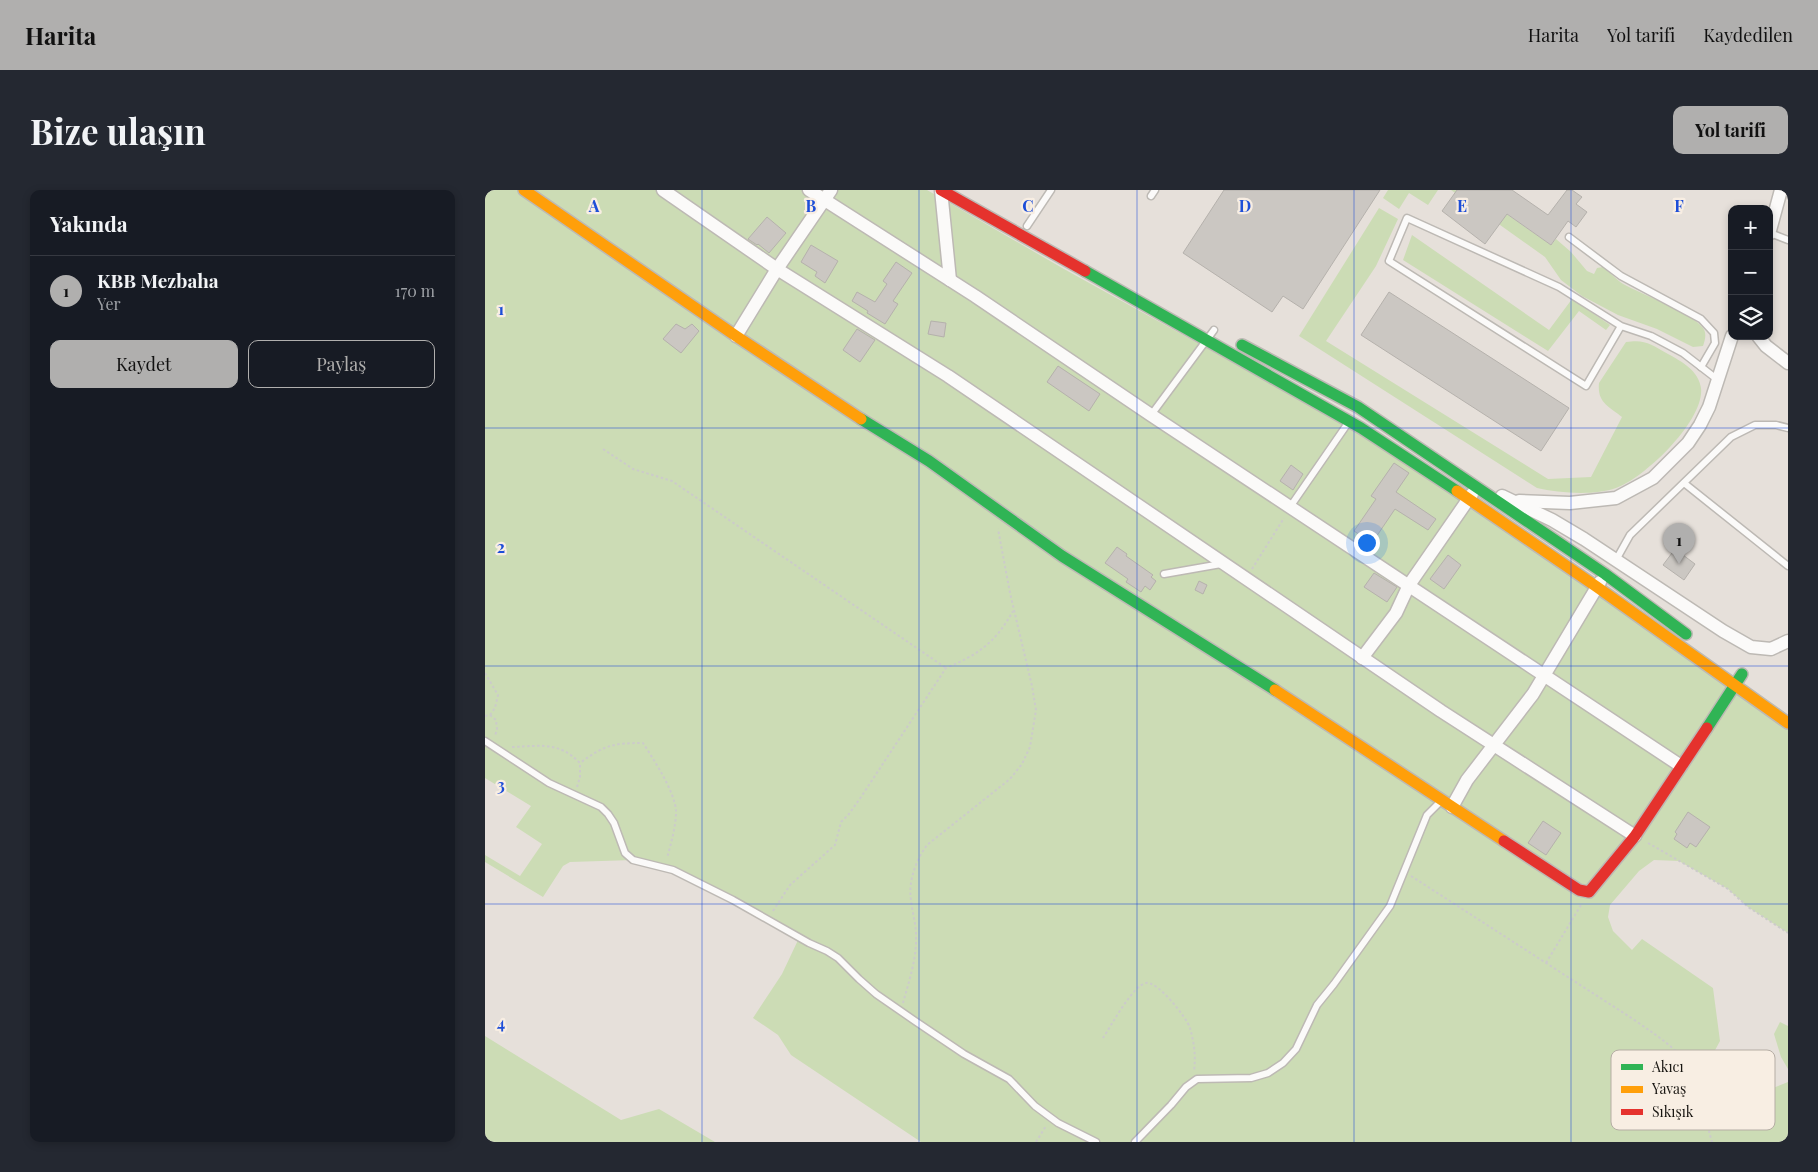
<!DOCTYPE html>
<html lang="tr">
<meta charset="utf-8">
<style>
:root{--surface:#171b24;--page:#242831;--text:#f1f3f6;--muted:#9ea1a6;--line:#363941;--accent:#b0afae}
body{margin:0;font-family:"Playfair Display",serif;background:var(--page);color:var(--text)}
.controls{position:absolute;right:15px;top:15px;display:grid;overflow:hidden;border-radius:10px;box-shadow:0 2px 8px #0003}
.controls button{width:45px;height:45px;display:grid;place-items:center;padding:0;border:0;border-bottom:1px solid var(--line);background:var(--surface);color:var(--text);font:25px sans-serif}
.you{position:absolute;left:881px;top:352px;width:18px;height:18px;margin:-12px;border:4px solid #fff;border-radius:50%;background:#1a73e8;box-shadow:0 0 0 8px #1a73e833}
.badge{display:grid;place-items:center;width:32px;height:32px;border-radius:50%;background:var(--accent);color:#111;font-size:16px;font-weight:700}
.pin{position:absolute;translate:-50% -41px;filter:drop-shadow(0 1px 2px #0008)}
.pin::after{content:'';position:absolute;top:26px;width:18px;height:15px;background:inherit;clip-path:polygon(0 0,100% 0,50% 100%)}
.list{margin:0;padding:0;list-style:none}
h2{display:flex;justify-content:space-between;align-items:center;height:65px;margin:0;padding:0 20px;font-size:21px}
h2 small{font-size:16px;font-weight:400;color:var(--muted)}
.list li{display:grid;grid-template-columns:32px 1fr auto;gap:15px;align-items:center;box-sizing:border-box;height:70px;padding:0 20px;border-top:1px solid var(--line)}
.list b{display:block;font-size:19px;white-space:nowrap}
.list p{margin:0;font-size:16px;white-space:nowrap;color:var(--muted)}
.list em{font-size:16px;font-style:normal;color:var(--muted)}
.actions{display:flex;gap:10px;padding:15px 20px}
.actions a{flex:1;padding:11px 0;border:1px solid var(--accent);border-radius:10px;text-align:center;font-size:18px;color:var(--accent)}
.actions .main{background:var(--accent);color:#111}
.icon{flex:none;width:28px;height:28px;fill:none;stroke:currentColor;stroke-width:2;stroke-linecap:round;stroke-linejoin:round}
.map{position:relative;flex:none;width:1303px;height:952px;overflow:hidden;border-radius:10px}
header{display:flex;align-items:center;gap:30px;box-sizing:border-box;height:70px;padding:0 25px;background:var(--accent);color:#111}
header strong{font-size:24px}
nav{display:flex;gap:28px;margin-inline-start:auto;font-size:18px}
.intro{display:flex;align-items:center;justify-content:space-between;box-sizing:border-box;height:120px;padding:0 30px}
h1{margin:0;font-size:35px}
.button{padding:12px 22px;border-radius:10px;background:var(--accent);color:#111;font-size:18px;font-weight:700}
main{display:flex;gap:30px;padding:0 30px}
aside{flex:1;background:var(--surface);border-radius:10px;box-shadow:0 2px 8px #0003}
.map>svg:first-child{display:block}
</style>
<header>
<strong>Harita</strong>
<nav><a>Harita</a><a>Yol tarifi</a><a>Kaydedilen</a></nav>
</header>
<div class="intro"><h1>Bize ulaşın</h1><a class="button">Yol tarifi</a></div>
<main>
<aside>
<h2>Yakında<small></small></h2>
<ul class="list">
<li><span class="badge">1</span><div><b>KBB Mezbaha</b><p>Yer</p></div><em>170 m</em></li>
</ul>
<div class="actions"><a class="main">Kaydet</a><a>Paylaş</a></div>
</aside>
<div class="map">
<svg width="1303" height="952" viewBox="0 0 1303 952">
<rect width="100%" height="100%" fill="#e6e0da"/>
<g fill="#ccdcb5">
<path d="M0,0H442L579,79L915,265L1303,535V743L1263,717L1243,699L1194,671L1169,670L1154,681L1125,715L1123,727L1128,741L1147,760L1157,749L1228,798L1235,851L1221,877L1223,926L1250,913L1303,892V952H436L306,865L293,845L268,828L297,784L314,748L188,680L148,670L85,672L78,676L58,707L0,672V665L35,686L57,654L31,637L46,616L0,588Z"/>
<path d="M903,0H953L943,15L924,3L914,19L898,8Z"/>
<path d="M966,0H987L1066,55L1071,49L1086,62L1102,81L1109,84L1112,78L1118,77C1126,83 1133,92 1142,96C1161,106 1207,123 1218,138C1222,143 1220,150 1218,156L1208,157L1172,139L1133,125L1097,106L1076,90L1060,67Z"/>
<path d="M894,18L913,29L891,76L841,151L1063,289L1106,287L1137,227C1124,216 1112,213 1114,193L1141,152C1160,149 1166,154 1183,164C1196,171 1214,181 1216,198C1220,230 1159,289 1131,298C1109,306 1074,303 1052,298L814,146Z"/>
<path d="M927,45L1064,140L1087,109L1125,135L1121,140L1094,121L1063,161L918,70Z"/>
<path d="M1295,832L1303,836V879L1296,867L1289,844Z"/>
<path d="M0,846L136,930L174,919L230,952H0Z"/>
</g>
<g fill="#cbc7c2" stroke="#b5b1ac">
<path d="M739,0H895L818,119L798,106L787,122L698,63Z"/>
<path d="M972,0H1027L1063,25L1082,0H1087L1097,7L1091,14L1102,22L1091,37L1083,31L1066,55L1022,24L1000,54L957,21Z"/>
<path d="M282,27L301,43L284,63L273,54L272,55L263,49Z"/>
<path d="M326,55L353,71L340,93L330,86L332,82L316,72Z"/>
<path d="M411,72L427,83L408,111L413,114L400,134L382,123L383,121L367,111L372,102L390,112L402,94L398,91Z"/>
<path d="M904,102L1084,218L1056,261L876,145Z"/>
<path d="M446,131L461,133L459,147L443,144Z"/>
<path d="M191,134L200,139L207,134L214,141L196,163L178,149Z"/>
<path d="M372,139L390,150L375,172L358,160Z"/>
<path d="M573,176L615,204L604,221L562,192Z"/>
<path d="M909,273L924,283L911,302L951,329L943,340L910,319L887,353L869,341L891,309L886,306Z"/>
<path d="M806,275L818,284L808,300L795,291Z"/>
<path d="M632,357L642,364L641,366L668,385L666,387L671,391L665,400L660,396L656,402L641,392L643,389L620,373Z"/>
<path d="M1190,359L1210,374L1199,390L1178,375Z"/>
<path d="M963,365L976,375L959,399L945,389Z"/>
<path d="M889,383L912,397L902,412L879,397Z"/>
<path d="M714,391L722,395L718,404L710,400Z"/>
<path d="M1203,622L1225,637L1211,657L1205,653L1202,658L1189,649L1192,644L1190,642Z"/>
<path d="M1058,631L1076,643L1061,665L1043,653Z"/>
</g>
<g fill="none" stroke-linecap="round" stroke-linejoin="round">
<defs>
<g id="lane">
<path d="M666,6L670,0"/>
<path d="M542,36L566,0"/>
<path d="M1285,43L1303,50"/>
<path d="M1084,47L1136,86L1216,129L1229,143L1230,153L1216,177"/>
<path d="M1136,136L1074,97L922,28L904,71L1101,196L1136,136L1166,146L1198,163L1233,190"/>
<path d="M666,225L729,140"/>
<path d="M1199,293L1303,376"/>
<path d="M805,317L863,233"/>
<path d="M1131,370L1145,345L1246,247L1270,235H1291L1303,238"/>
<path d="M679,384L736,374"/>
<path d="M0,551L64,593L116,617L123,624L129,633L140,663L148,670L188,680L248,710L324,753L342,761L353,768L374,789L391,804L430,831L479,864L524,889L550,916L573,933L611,952"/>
<path d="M650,952L686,915L701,897L712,889L766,888L783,883L798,873L811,859L832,815L849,794L905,716L942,625L955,612"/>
</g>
<g id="street">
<path d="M178,0L292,79L463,186L956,521L1150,646"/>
<path d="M324,0L490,106L666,225L1196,576"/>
<path d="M456,0L465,90"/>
<path d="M1284,44L1296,0"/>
<path d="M251,146L292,79L346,0"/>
<path d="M1273,146L1281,156L1303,173"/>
<path d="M1017,306L1067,330L1099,349L1238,441L1266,457L1286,459L1303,451"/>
<path d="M1034,311L1085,313L1131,308L1168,288L1203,253L1215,235L1224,217L1247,146"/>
<path d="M877,468L911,423L924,395L987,304"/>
<path d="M967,617L982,590L1048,504L1115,392"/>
</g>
<g id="fast">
<path d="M600,81L876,238L972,301"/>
<path d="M757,155L873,217L1120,384L1201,444"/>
<path d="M376,229L444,271L577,366L790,500"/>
<path d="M1222,538L1257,484"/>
</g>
<g id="slow">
<path d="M39,0L251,146L376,229"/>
<path d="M972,301L1112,397L1303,533"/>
<path d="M790,500L1019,651"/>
</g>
<g id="jam">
<path d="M456,0L600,81"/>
<path d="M1019,651L1094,700L1104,702L1150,646L1222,538"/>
</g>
</defs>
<use href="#lane" stroke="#bdb9b4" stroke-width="9"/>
<use href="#street" stroke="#bdb9b4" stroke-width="15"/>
<use href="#fast" stroke="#bdb9b4" stroke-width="14"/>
<use href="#slow" stroke="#bdb9b4" stroke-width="14"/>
<use href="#jam" stroke="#bdb9b4" stroke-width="14"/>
<g stroke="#cccbca" stroke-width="2" stroke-dasharray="2.5 2.5" stroke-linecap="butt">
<path d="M118,259L148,279L187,291L461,478"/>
<path d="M767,379L799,328"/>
<path d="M0,483L13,505L10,518L5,525L0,526"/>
<path d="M5,525L11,530L12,539L10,546"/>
<path d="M27,557C56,556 73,551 95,573C119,555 129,553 158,553C169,570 190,602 191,621C191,636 186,654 182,668"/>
<path d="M92,597L95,587V573"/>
<path d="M1163,653L1243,699L1263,717L1303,743"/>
<path d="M926,686L1148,829C1179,851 1204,864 1215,903C1220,919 1222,936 1227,952"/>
<path d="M288,721L305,695L350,655L356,632L364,624L376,607L461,478C493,465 511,452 528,421"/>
<path d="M1061,773L1096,715"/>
<path d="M418,813C424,791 432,768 431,745C431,733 427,722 426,710C423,691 431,670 442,655L525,589L537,574L545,557L551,520L547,496L525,403L513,339"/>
<path d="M618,848C626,836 648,795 661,793C672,790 702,828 705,838C709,852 711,866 709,881"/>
<path d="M551,952L561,936"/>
</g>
<use href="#lane" stroke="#fbfaf9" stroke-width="6"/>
<use href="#street" stroke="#fbfaf9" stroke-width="12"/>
<use href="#fast" stroke="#30b455" stroke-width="11"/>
<use href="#slow" stroke="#ff9f0a" stroke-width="11"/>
<use href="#jam" stroke="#e5322d" stroke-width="11"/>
</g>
<path fill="none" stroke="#1d4ed8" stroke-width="1" stroke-opacity="0.55" d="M217,0V952M434,0V952M652,0V952M869,0V952M1086,0V952M0,238H1303M0,476H1303M0,714H1303"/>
<rect x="1126" y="860" width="164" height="80" rx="8" fill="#f8eee3" stroke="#b5ada4" stroke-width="1"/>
<rect x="1136" y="874" width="22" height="6" fill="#30b455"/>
<rect x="1136" y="896" width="22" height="7" fill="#ff9f0a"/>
<rect x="1136" y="919" width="22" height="6" fill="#e5322d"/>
<g font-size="14" fill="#181511">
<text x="1167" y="882">Akıcı</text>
<text x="1167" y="904">Yavaş</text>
<text x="1167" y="927">Sıkışık</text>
</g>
<g font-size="16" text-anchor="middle" font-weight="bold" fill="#1d4ed8" stroke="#f8eee3" stroke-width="4.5" stroke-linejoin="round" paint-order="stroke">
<text x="109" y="22">A</text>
<text x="326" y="22">B</text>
<text x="543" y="22">C</text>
<text x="760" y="22">D</text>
<text x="977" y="22">E</text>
<text x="1194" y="22">F</text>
<text x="16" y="125">1</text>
<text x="16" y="363">2</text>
<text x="16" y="601">3</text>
<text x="16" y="839">4</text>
</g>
</svg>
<div class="controls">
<button>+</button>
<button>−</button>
<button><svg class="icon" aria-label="layers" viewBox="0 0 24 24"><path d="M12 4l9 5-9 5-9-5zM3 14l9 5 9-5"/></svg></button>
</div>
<div class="you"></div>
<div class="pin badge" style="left:1194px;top:374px">1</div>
</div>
</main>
